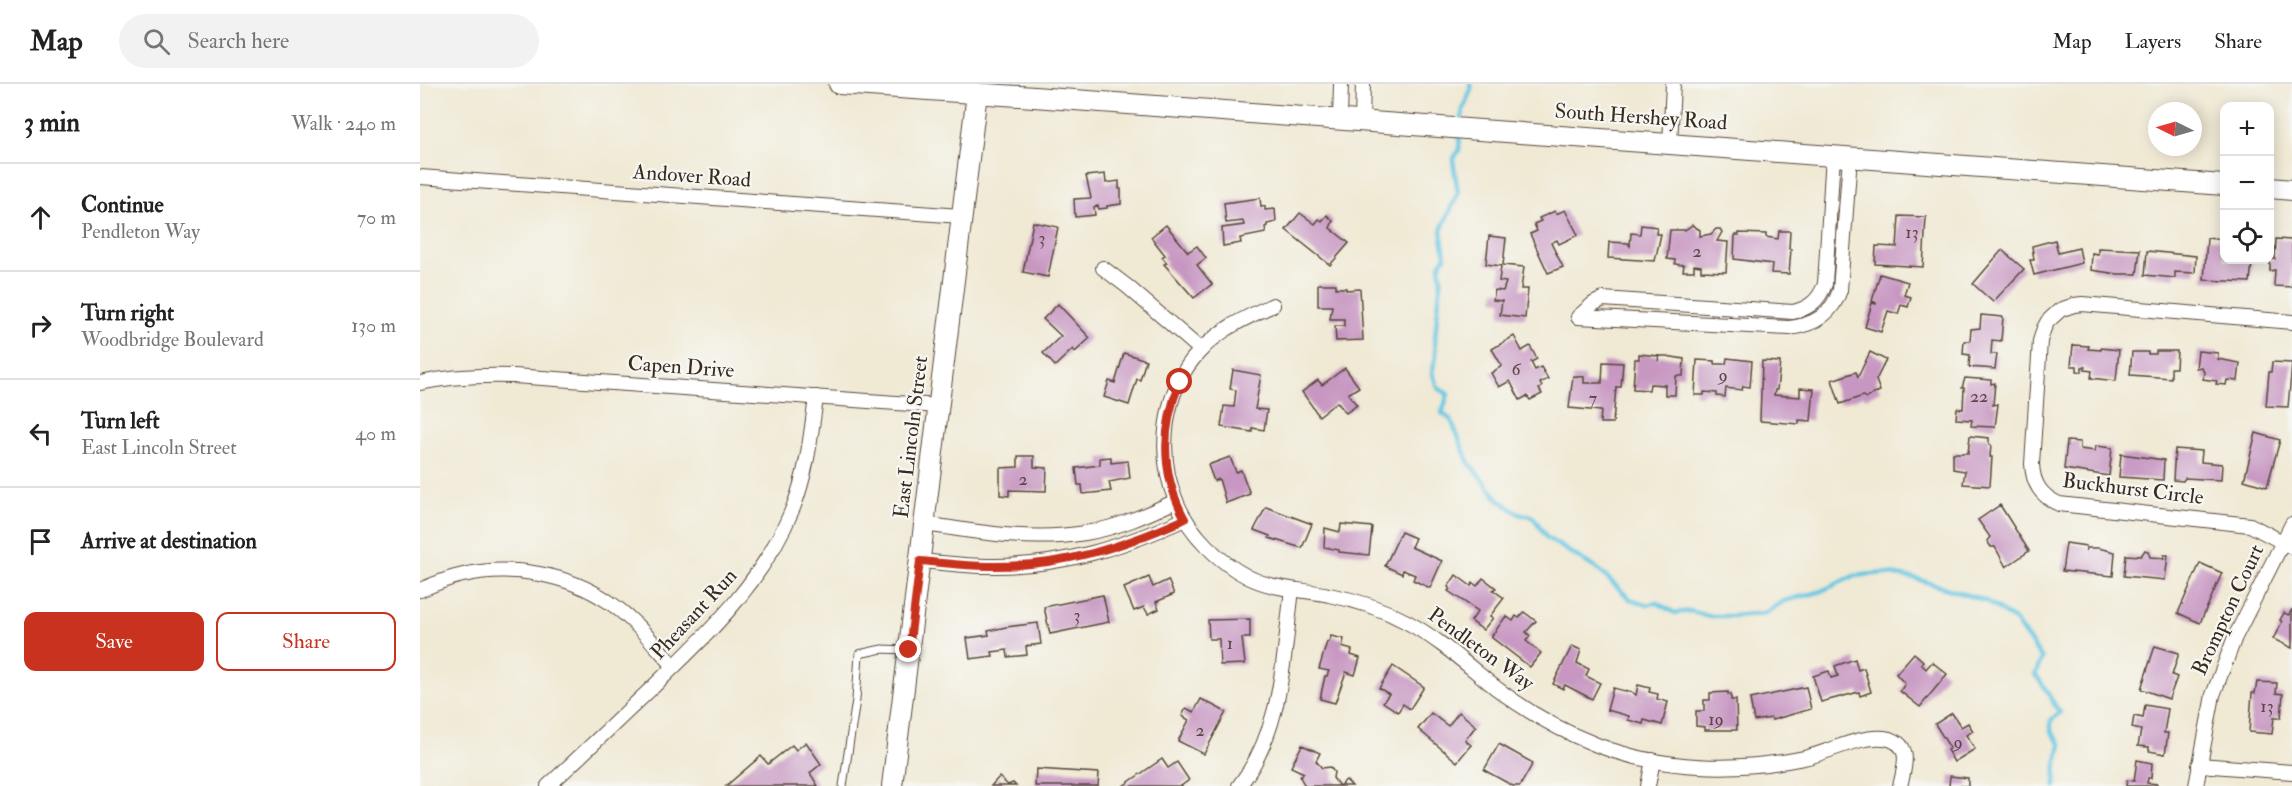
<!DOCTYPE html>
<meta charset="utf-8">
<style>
:root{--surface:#fff;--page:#f2f2f2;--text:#222;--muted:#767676;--line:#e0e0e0;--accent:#c8321e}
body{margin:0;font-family:"IM FELL Double Pica",serif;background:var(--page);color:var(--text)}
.controls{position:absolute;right:18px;top:18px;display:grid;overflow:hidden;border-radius:12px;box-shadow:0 3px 15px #0003}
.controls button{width:54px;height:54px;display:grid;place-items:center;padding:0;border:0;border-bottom:2px solid var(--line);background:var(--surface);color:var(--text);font:30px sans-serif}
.compass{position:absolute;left:1728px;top:18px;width:54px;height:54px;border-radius:50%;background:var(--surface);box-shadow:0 3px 15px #0003;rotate:275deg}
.stop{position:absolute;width:18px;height:18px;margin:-14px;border:4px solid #c8321e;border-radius:50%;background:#fff}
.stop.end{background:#c8321e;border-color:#fff;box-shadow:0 2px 6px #0008}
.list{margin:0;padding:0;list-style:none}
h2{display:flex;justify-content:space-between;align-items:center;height:78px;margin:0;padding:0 24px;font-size:26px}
h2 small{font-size:20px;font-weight:400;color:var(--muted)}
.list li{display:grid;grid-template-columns:39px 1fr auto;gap:18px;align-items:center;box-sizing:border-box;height:108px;padding:0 24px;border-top:2px solid var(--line)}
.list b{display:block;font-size:22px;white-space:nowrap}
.list p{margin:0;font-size:20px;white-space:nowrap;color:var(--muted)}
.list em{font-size:20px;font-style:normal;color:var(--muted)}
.actions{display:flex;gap:12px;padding:18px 24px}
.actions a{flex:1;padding:14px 0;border:2px solid var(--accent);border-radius:12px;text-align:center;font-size:21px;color:var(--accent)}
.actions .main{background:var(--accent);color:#fff}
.icon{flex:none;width:33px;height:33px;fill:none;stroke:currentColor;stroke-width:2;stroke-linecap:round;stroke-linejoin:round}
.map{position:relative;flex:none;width:1872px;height:702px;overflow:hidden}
header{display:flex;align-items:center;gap:36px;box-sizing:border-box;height:84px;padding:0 30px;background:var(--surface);border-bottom:2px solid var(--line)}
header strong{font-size:28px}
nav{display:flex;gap:33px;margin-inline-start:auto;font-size:21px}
.search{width:420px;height:54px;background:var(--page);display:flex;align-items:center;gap:15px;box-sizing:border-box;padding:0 21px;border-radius:33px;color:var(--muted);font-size:22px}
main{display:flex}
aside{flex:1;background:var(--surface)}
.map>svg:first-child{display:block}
</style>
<header>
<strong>Map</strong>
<div class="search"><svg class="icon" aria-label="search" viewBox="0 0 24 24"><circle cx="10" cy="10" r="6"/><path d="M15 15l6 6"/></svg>Search here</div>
<nav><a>Map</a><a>Layers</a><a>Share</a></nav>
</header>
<main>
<aside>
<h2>3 min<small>Walk · 240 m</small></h2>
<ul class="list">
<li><svg class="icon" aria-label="ahead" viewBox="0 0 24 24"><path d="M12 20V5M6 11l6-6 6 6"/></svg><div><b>Continue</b><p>Pendleton Way</p></div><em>70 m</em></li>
<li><svg class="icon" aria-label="right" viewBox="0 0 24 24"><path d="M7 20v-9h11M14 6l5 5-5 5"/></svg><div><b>Turn right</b><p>Woodbridge Boulevard</p></div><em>130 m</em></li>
<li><svg class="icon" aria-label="left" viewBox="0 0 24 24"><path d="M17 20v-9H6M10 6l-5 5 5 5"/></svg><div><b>Turn left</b><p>East Lincoln Street</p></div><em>40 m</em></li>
<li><svg class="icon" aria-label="arrive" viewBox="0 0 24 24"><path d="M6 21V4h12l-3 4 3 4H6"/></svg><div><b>Arrive at destination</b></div></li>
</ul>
<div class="actions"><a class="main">Save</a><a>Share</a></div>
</aside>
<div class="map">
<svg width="1872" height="702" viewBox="0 0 1872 702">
<rect width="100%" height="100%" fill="#f6f6f2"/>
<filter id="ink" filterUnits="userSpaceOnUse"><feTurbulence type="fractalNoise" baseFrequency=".0167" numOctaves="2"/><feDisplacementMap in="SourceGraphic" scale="12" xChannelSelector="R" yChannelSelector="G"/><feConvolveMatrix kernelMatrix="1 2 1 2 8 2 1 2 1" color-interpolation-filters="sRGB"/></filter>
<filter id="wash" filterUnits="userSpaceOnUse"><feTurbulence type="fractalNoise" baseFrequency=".008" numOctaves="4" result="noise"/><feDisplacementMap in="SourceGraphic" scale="24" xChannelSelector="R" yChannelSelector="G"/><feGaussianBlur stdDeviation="1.35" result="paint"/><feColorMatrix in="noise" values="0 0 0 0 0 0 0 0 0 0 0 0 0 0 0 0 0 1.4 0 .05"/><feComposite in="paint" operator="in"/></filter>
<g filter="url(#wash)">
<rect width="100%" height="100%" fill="#f0e9d4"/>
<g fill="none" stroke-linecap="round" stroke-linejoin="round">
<g stroke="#64c6e2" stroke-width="4.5">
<path d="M1041,41L1043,25L1051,5L1050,0"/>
<path d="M1040,49L1039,66L1033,76L1038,109L1021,146L1025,173L1019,182L1021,195L1015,253L1016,273L1012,288L1018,304L1028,310L1022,329L1031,336L1049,379L1079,416L1101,431H1109L1114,434L1127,454L1179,486L1210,515L1228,521L1235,518L1255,529L1271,527L1286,532H1313L1345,529L1364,517L1399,508L1434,492L1464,489L1494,494L1566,517L1594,536L1622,574L1615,591C1626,602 1630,616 1640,628L1631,636V647L1641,661L1636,680L1635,702"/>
</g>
</g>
<g id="blocks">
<g fill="#c797c2">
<path d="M685,90L686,99L699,97V105H701V120L687,122V124L679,125L678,122L674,123L675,131L655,133L654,115L671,114L666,92Z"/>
<path d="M840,114L841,123L845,122V126L855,125L856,138L847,140V142L845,143L846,149L820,154L821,159L803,162L802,144L824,141L823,137L806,139L804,119Z"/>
<path d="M1145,126L1158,151L1139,160L1137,156L1131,159L1143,183L1128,189L1110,150L1117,147L1114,140L1121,137L1119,134L1135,127L1136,130Z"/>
<path d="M880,129L895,140L899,135L902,137L907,131L913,137L910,144L929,159L910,181L866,146Z"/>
<path d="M1479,132L1506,133L1503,183L1455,180L1456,162L1477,163Z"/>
<path d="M613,138L638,143L628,193L603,188Z"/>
<path d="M746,141L768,168L777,162L786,174L777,181L792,200L774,214L744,180L747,179L742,173L745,171L731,153Z"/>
<path d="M1221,141L1237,143L1236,150H1241L1235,177L1188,174L1189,158L1208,159L1210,162L1211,149L1220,150Z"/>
<path d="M1272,141L1280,146V152L1291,150L1296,145H1300L1302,148L1297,157L1308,158L1306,188L1281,187V182L1274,181V187H1263L1264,181L1255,180V176L1247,175L1250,146H1265Z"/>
<path d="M1359,147H1370L1369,165H1371L1369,190L1351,189L1352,180L1314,175L1315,151H1319V149L1346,150V153L1358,155Z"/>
<path d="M1069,152L1086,154L1083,181L1104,183L1101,205H1108L1105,234L1080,231L1082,217L1073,216L1075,206L1083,207L1086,198L1079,197L1081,182L1066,180Z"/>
<path d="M1787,154L1804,156V176H1822V177L1832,178L1830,198L1784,196Z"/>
<path d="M1856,155L1872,156V203L1854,202L1855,186L1850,187V175H1855Z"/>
<path d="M1635,156L1638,169L1659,164L1662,179L1614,191L1610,176H1614L1612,162Z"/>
<path d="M1678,164L1720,166L1717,190H1698L1671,186L1672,169L1678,170Z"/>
<path d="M1582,166L1604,185L1573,218L1553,200Z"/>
<path d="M1727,167L1776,172L1775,189L1755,188V194L1725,191Z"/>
<path d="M1460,190L1488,198L1484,211L1491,213L1488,223L1481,221L1478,230L1468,227L1461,248L1445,243L1452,219L1456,220V219L1452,217Z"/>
<path d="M898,200H916V204H926V206L940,205L943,256L916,257L915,242H924V235H910L912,222H898Z"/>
<path d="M638,220L670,254L655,268L653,265L635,282L623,269L641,252L623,235Z"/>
<path d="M1561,231L1583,233L1581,257L1572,256L1571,270H1577L1575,285L1549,283L1550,271L1543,270L1544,257H1550L1551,245L1560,244Z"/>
<path d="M1094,252L1102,267L1110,262L1117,275L1111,278L1115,286L1121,283L1128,295L1120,299L1122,303L1119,305L1122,310L1110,316L1107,312L1100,316L1090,297L1079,303L1071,289L1082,282L1072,265Z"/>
<path d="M1653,261L1669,262L1668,265L1681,266V264L1699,266L1696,297L1671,294L1672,287L1665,286V283H1662V288L1657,287V282H1651Z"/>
<path d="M1736,267H1757L1756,284H1751V294L1710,291L1712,268H1728V270H1736Z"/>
<path d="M1778,267L1798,269V275L1820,279L1818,297L1807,296L1806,301L1796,300L1797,297L1783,295L1784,288L1781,283L1776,284Z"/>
<path d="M1450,268L1466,276L1456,296L1460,307L1446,314L1443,312L1420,320L1412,296L1436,288L1438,293Z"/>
<path d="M704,269L726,276L720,296L717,295L709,321L684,313L689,297L695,299Z"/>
<path d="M1219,270L1239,272L1238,277L1240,272H1246L1264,275L1263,292H1256L1255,311H1245V301L1230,300L1229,306L1213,305L1215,275H1219Z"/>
<path d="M1307,274L1332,277L1330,303L1323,302L1322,306L1306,304L1305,313L1297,312V309L1284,308V311H1275L1277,276L1295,277V280H1306Z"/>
<path d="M1342,277L1360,278L1357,306H1355L1354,311L1380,313V304L1394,305L1391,337L1379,336V340L1340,337Z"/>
<path d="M1183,278L1203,279L1201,303H1196L1193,339H1180L1181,327L1149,324L1153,292L1164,293V299H1182Z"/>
<path d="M1852,278L1872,279L1868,323L1846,322L1849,288H1851Z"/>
<path d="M925,284L939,303L928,310L937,321L926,329L917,318L899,332L882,308L898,296L902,301Z"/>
<path d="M813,286L841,291L835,325L847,326L844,346L832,344V348L801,343L804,322L814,323L816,306L810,305Z"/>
<path d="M1545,294L1571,296V300L1575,299L1573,321L1578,320L1575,343L1551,342L1552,336L1536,335L1537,324L1543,325L1544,304H1542Z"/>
<path d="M1836,349L1860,356L1847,403L1824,396Z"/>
<path d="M1550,352L1569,354V361H1571L1570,373H1572L1570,402L1543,400L1545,387L1533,385V369H1548Z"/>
<path d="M1647,357L1660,358V365L1675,367L1676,362L1692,364L1689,392L1644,385Z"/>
<path d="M1755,365L1782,367L1781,378L1802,380L1801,396L1765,394L1763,397L1753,396Z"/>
<path d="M1701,370L1744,376L1743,396L1699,393Z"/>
<path d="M598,372H614V383L627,384L626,407L589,406V412L580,411V384L598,383Z"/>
<path d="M691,373V379L708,377L710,394L689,398L691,407L663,410L662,401H658L656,384L680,381V374Z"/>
<path d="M810,373L816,388L821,386L830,410L806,419L799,395L794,397L788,381Z"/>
<path d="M1580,421L1609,467L1586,483L1575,463H1571L1567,457L1570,453L1558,436Z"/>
<path d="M846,423L892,440L882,464L849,454L850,452L834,446Z"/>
<path d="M921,440L952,443L949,471L919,468V466L904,463L905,444L920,448Z"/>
<path d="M981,448L995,454L991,463L1022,477L1010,504L993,496L995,491L983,486L982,490L965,482Z"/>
<path d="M1646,459L1666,462V467L1667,464H1678L1695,468L1693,492L1642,487Z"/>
<path d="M1725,466L1728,467L1730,473L1744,474V471H1748L1745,496L1704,492L1706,471L1721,472Z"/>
<path d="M1780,479L1802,489L1780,539L1758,529Z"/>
<path d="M1036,491L1051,502L1053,499L1057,502L1063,494L1076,504L1073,506L1084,514L1070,532L1073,534L1063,546L1051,537L1058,527L1028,507L1030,505L1028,503Z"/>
<path d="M729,493L733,503L748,496L754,510L736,518L739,525L728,530L724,523L714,527L704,504Z"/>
<path d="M683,511L689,538L630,550L624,523Z"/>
<path d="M1872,525V564L1853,555L1862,538L1860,536L1864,529L1869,531Z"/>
<path d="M1104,528L1116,537L1106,548L1110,552L1106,557L1121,569L1110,583L1071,553L1086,532L1093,537L1096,532L1099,534Z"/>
<path d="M830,535V554H822L825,580L800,581L799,555H789L788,536Z"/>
<path d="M618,539L621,560L606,562L607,571L588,573L587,566L572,568L573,572L550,575L547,554L569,551L568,547L586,543Z"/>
<path d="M911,552L924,555L922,563L932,566L931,571L940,574L935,591L926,588L915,619L900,615L905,592H907L909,587L899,585L907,558H909Z"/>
<path d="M1152,562L1161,566L1157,579L1169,585L1166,592L1180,599L1172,615L1145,601L1143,605L1133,600Z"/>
<path d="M1735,562L1759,569L1752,591L1757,593L1749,615L1721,605Z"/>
<path d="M1494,569L1503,577L1501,580L1506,585L1512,578L1527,590L1500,623L1480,607L1485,600L1476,590Z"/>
<path d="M1435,575L1438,586L1444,584L1451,608L1440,612L1439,608L1401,618L1393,592L1409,587L1411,594L1418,592L1415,582Z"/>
<path d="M973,582L1004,603L990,625L983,620L978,628L963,618L969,610L959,604Z"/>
<path d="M1837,598L1857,599L1856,609L1863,610L1861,634H1854L1852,650L1829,648L1832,609H1835Z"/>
<path d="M1218,601L1230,604L1229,608L1238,610L1237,615L1248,618L1242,641L1224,636L1223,640L1208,636L1209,632L1187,626L1193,604L1208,608L1210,607L1216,611Z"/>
<path d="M1386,603L1391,625L1352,636L1351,634L1334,637L1330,615Z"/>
<path d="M1308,608V610H1311V616H1316L1317,646H1285V643L1276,642V627H1284V616H1290V609Z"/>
<path d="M781,615L806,628L784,670L758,657L769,636L762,632L766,624L774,628Z"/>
<path d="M1725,621L1748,625L1744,649H1748L1745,670L1729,667V663L1718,662L1721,646L1712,644L1714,632L1723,634Z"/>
<path d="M1039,628L1056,642L1045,656L1051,661L1037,678L998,645L1011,629L1028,642Z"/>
<path d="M1532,629L1541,643L1548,639L1553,647L1546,651L1555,665L1534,678L1527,666L1530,664L1515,640Z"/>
<path d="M386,658L401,680L390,689L398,702H306L341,672L348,680L372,661L376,666Z"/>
<path d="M1079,660L1113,679L1100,702H1093L1064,686Z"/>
<path d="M882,661L900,669L896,677L902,684L910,683L914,688L913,694L919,702L926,696L932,702H885L880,693L884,689L871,683Z"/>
<path d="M742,675L748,684L757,678L769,696L761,702H703Z"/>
<path d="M1717,676L1732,679L1731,694H1728L1727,699L1737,700V702H1706L1707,696L1714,697Z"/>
<path d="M616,685L679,689L678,702H615Z"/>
<path d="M1530,692L1548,694V702H1529Z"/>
<path d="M579,693L588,701L593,699L596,702H571Z"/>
</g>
</g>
</g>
<g filter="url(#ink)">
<use href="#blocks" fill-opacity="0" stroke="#564739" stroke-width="1.5"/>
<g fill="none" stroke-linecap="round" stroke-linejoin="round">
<defs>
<path id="service" d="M423,702L436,616L439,570L462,565L486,566"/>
<g id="minor">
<path d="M920,35L921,0"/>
<path d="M942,37L943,0"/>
<path d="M1250,60L1253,0"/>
<path d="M1413,71L1405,200C1399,216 1390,224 1373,228L1183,215L1173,220L1158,233L1369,244C1394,241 1412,231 1420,206L1430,73"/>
<path d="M0,93L541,132"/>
<path d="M683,184L708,203L781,266"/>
<path d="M853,221C825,234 800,245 779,268C743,306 736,372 757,419C770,450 799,478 828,493C854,506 882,505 909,511C936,516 963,525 987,538C1020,556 1047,581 1076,604C1106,627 1141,647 1177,661C1241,686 1317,688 1384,674C1407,669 1440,651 1464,654C1493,658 1485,682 1480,702"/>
<path d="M1872,238L1662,220L1654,221L1640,226L1628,237L1624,244L1620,257L1612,380C1613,400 1621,412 1639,420L1830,441L1872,463"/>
<path d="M0,299C31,292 62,291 94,292L519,322"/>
<path d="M505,440C557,448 612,458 665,449C697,444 726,431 756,417"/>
<path d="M500,477C525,479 550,483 574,482C643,482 703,463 765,435"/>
<path d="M0,506C14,500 29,494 43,491C91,480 148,490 189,518C214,535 234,560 254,582"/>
<path d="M1779,681L1872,688"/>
<path d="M128,702C164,669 199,635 234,602C291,547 342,499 373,424C387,389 391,351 396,313"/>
<path d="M819,702C863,646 863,574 872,506"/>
<path d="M1228,702L1233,676"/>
<path d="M1776,702L1793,611L1815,553L1872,440"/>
</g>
<g id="secondary">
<path d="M419,0L614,13L1804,101"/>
<path d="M1850,104L1872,106"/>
<path d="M472,702L557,9"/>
</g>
</defs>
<use href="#service" stroke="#564739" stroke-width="9"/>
<use href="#minor" stroke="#564739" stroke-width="16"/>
<use href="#secondary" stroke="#564739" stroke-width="22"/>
<use href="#service" stroke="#fff" stroke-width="7"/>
<use href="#minor" stroke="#fff" stroke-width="14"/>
<use href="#secondary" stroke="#fff" stroke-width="20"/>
</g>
</g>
<g fill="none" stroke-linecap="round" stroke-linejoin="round" filter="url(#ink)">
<path stroke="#c8321e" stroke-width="8" d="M489,566L500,477C525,479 550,483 574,482C643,482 703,463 765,435C741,391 741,344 760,298"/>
</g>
<g text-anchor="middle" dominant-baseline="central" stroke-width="4.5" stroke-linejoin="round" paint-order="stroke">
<g font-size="18" fill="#5e4547">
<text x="1492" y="148">13</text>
<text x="622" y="154">3</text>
<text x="1277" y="167">2</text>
<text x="1096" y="285">6</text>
<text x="1303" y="291">9</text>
<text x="1559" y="312">22</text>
<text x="1173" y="314">7</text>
<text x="603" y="395">2</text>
<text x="657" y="531">3</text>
<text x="810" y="559">1</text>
<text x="1847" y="622">13</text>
<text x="1296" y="635">19</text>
<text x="780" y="646">2</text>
<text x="1538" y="658">9</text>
</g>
<g font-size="21" fill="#3b2a1e" stroke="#f6f6f2">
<text transform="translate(1221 33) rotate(4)">South Hershey Road</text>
<text transform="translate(272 92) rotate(4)">Andover Road</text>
<text transform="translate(261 283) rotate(4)">Capen Drive</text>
<text transform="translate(491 353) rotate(-83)">East Lincoln Street</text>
<text transform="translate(1713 405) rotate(7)">Buckhurst Circle</text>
<text transform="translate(1808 526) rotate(-65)">Brompton Court</text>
<text transform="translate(274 530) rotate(-47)">Pheasant Run</text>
<text transform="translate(1061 565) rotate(36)">Pendleton Way</text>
</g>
</g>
</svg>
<div class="controls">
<button>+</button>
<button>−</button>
<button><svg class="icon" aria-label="locate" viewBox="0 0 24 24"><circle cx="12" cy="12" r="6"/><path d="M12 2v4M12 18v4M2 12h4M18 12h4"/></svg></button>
</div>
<svg class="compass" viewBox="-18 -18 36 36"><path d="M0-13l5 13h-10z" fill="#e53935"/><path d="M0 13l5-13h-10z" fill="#767676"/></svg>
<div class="stop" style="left:760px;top:298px"></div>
<div class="stop end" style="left:489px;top:566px"></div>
</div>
</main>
